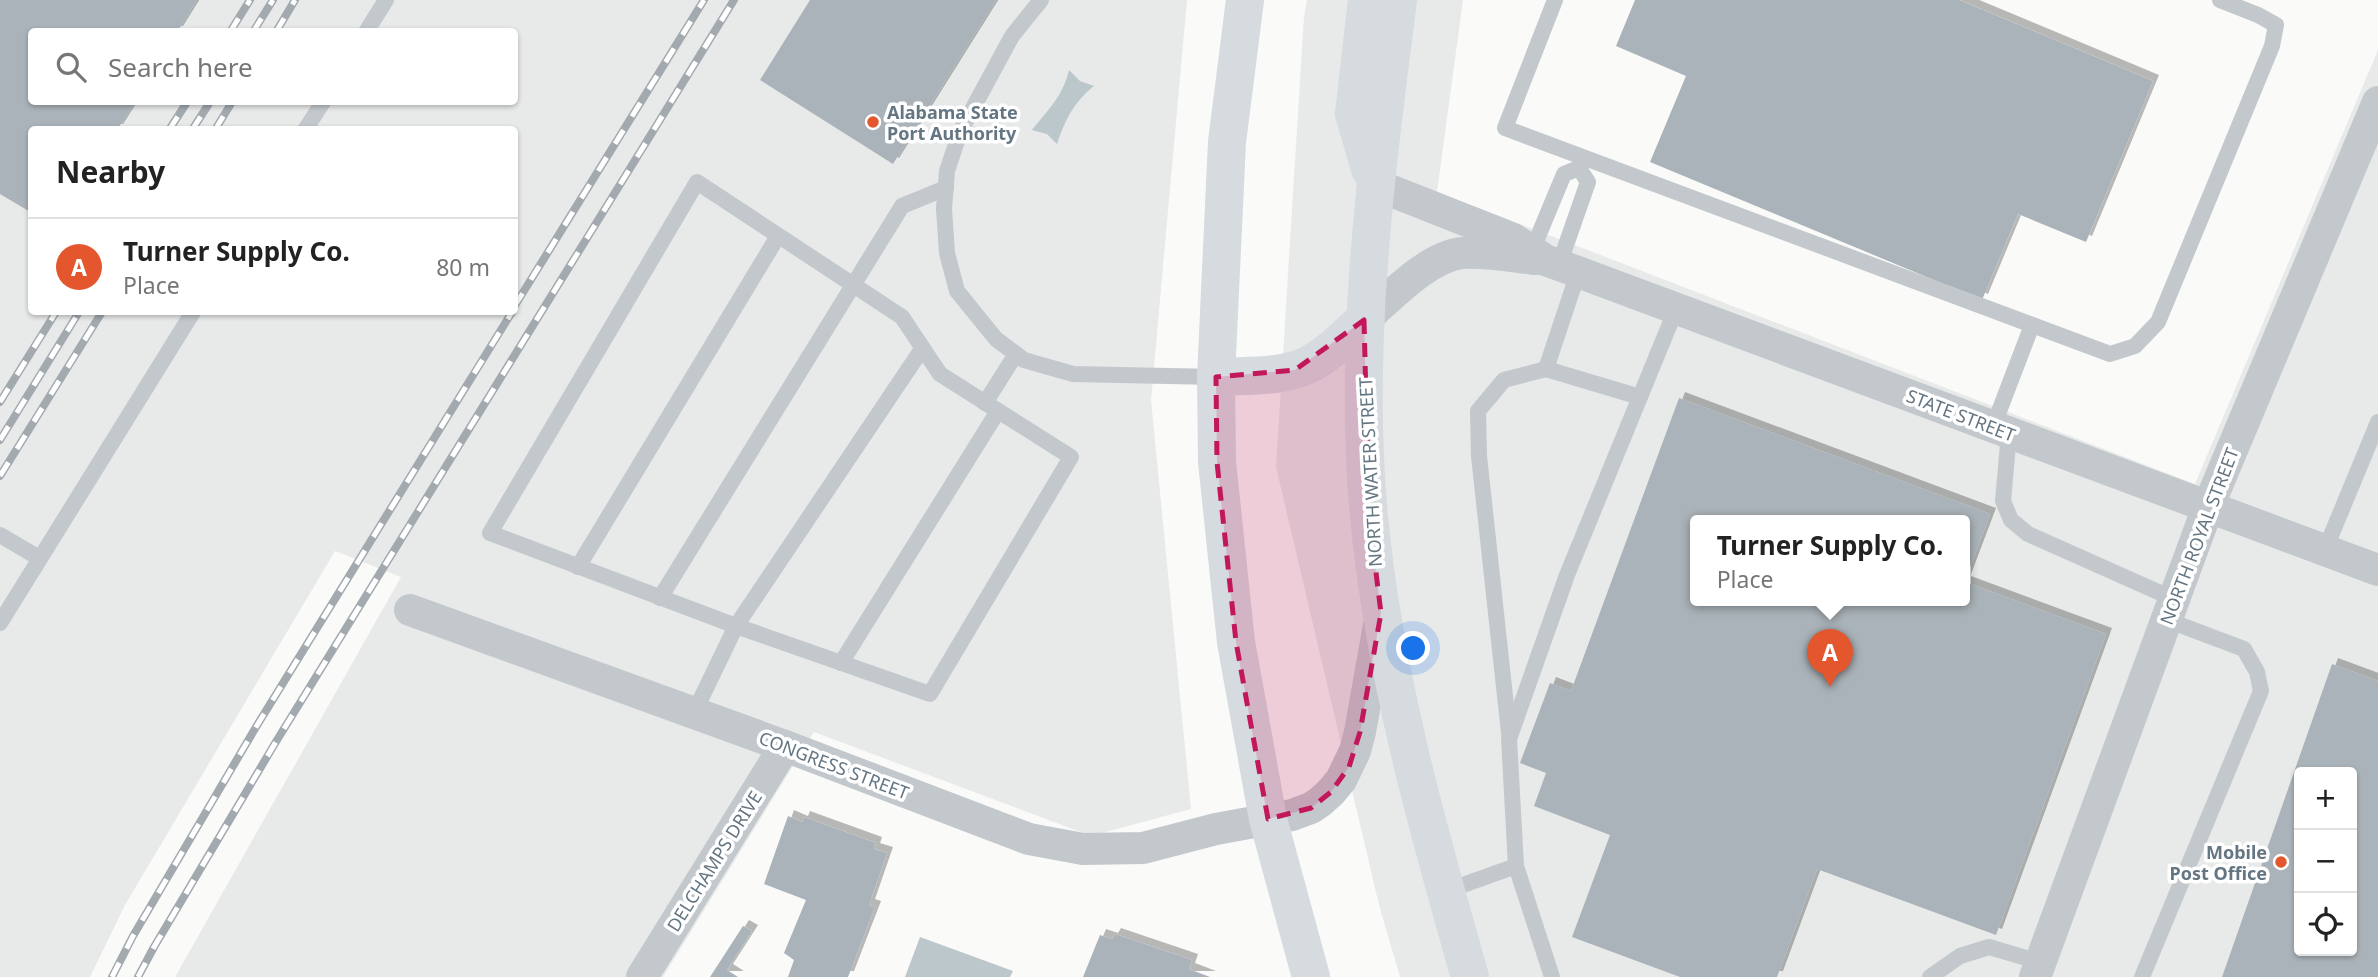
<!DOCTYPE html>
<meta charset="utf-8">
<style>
:root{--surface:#fff;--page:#f6f6f6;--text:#222;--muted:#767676;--line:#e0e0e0;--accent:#e4572e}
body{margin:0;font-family:"Noto Sans",sans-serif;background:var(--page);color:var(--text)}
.controls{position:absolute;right:21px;bottom:21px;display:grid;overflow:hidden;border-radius:7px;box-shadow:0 2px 5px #0004}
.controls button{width:63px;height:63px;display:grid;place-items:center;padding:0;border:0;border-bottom:2px solid var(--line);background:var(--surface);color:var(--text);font:35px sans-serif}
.you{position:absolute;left:1414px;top:649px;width:24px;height:24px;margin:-18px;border:5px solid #fff;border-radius:50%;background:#1a73e8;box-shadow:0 0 0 10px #1a73e833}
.badge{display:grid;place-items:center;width:46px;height:46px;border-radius:50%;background:var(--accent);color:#fff;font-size:23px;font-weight:700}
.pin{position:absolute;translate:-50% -58px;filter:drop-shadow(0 2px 4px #0008)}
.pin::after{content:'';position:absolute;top:37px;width:24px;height:21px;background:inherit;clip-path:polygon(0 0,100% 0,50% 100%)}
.popup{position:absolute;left:1690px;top:515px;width:280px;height:91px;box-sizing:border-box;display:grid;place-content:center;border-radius:7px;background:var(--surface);filter:drop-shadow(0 2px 5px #0005);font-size:23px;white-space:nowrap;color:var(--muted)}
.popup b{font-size:26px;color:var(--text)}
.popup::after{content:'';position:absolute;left:50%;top:100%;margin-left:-14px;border:14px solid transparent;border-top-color:var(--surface)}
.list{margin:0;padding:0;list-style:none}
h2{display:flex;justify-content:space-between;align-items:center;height:91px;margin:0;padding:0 28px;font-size:30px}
h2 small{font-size:23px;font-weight:400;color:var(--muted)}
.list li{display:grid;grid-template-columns:46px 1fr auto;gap:21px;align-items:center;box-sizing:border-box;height:98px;padding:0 28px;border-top:2px solid var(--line)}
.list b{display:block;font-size:26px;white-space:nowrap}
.list p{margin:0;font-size:23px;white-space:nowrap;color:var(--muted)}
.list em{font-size:23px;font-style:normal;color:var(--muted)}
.icon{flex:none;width:38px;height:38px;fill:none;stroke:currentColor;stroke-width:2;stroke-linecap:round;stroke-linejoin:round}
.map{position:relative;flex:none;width:2378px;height:977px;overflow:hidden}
.search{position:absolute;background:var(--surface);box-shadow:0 2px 5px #0004;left:28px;top:28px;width:490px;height:77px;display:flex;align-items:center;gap:18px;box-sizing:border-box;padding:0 24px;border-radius:7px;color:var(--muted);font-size:26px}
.panel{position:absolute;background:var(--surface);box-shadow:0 2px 5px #0004;left:28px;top:126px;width:490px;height:189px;border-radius:7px}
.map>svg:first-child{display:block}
</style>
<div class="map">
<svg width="2378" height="977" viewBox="0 0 2378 977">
<defs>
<filter id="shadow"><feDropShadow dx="6" dy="-6" stdDeviation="0" flood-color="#0004"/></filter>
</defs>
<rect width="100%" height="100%" fill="#fafaf8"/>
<g fill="#e8e9e9" fill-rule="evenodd">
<path d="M0,0H1187L1151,400L1191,809L1091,836L814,732L663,977H175L401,577L335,551L125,905L90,977H0ZM32,32H514V102H32ZM32,130H514V312H32Z"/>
<path d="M1307,0H1463L1437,192L2195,484L2378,50V977H1400L1379,905L1276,467L1304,17ZM1695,521H1965V601H1695ZM2299,772H2352V951H2299Z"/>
</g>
<g fill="#bbc7cb">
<path d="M1069,70L1080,81L1094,86C1074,102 1065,120 1057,144L1047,134L1032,130C1048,110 1063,96 1069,70Z"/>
<path d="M920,937L1013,971L1010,977H905Z"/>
</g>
<g fill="#aab3b9" fill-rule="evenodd" filter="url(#shadow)">
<path d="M0,0H197L177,32H32V102H135L117,130H32V213L0,194Z"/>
<path d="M810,0H996L893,164L760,80Z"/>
<path d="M1635,0H1959L2153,81L2086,242L2018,214L1982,300L1650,162L1686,76L1616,46Z"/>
<path d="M1679,398L1990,514L1965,580V521H1695V601H1965V582L2106,634L1996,935L1817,869L1777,977H1680L1572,937L1610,835L1534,806L1546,773L1520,763L1550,683L1571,691Z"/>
<path d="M2332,664L2378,681V977H2222ZM2299,772H2352V951H2299Z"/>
<path d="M788,816L802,822L804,817L876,843L874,849L887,853L869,905L875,907L848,977H788L794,960L784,953L806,900L764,884Z"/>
<path d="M743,926L752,931L727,970L738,977H710Z"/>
<path d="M1115,934L1192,960L1189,969L1210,977H1083L1100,935L1112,939Z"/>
</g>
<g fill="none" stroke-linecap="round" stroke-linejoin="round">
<g stroke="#c3c8cc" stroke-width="16">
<path d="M1041,0L1012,36L960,132L947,171L944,209L947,253L957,291L996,339L1024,360L1073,374L1216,377"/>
<path d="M1555,0L1505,128L2110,354L2135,346L2158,322L2272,46L2276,25L2258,15L2220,0"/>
<path d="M366,32L386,0"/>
<path d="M305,130L323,102"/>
<path d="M1532,251L1564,174L1579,168L1588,182L1559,265"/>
<path d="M1546,369L1578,273"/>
<path d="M985,403L1016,354"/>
<path d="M1993,427L2032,325"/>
<path d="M2009,433L2003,501L2011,520L2028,534L2174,599"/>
<path d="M0,535L39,558"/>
<path d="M2325,550L2378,422"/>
<path d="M578,567L778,236"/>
<path d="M660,598L902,206L946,188"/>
<path d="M0,623L193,312"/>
<path d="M841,663L998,411"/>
<path d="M694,713L736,626L930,694L1071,457L940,374L902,317L697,182L490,533L736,626L922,349"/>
<path d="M1509,733L1479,456L1478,411L1504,380L1546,369L1640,397"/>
<path d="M1446,891L1516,866"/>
<path d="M1552,977L1516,866L1509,739L1567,575L1676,309"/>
<path d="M1930,977L1960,956L1989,947L2040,962"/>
<path d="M2142,977L2261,691L2257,672L2244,649L2167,620"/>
</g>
<g stroke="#c3c8cc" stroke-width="32">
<path d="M1374,184L1513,239L1545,260L1559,265L2378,570"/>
<path d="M1364,320C1390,298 1427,257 1462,253C1486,251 1510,256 1534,259"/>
<path d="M410,610L785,746L1029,839L1083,849L1143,848L1216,829L1292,815L1311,808L1320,802L1331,792L1341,780L1355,751L1360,732L1379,625"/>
<path d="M642,977L785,746"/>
<path d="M2035,977L2208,507L2378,102"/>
</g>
<g stroke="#d6dbdf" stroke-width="38">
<path d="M1245,0L1227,142L1216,377L1217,462L1236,642L1268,819L1311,977"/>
<path d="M1367,0L1354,114L1370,169"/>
<path d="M1398,0C1376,172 1353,344 1369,517C1384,674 1427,826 1470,977"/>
<path d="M1216,377C1246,375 1281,378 1308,365C1329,355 1347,335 1364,320"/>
</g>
<defs>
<g id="rail">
<path d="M230,32L250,0"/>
<path d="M253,32L273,0"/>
<path d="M276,32L295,0"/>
<path d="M169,130L187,102"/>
<path d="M192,130L210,102"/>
<path d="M215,130L232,102"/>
<path d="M514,307L704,0"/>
<path d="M0,402L56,312"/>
<path d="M0,440L79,312"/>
<path d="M0,476L102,312"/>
<path d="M112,977L133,936L256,727L512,312"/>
<path d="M138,977L154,947L277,740L734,0"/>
</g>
</defs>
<use href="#rail" stroke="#a2aab0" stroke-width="8"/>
<use href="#rail" stroke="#fff" stroke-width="5" stroke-dasharray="16" stroke-linecap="butt"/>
</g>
<path fill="#c2185b" fill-opacity="0.2" stroke="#c2185b" stroke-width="5" stroke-dasharray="14 9" stroke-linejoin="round" d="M1364,320L1369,516L1381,613L1360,732L1349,767L1331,792L1311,808L1268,819L1236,642L1217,462L1216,377L1295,370Z"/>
<g fill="#e4572e" stroke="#fff" stroke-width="2.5">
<circle cx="873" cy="122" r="7"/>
<circle cx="2281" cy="862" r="7"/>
</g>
<g text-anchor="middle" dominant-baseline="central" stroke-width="7" stroke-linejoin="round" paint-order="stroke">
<g font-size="18" font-weight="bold" fill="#657683" stroke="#fff" text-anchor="start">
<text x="887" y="112">Alabama State<tspan x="887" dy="21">Port Authority</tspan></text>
<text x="2267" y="852" text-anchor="end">Mobile<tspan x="2267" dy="21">Post Office</tspan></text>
</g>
<g font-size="18" fill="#657683" stroke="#fff">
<text transform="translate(1961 415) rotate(21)">STATE STREET</text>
<text transform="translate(1370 472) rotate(-93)">NORTH WATER STREET</text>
<text transform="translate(2199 536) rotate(-69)">NORTH ROYAL STREET</text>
<text transform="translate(834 765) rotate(21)">CONGRESS STREET</text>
<text transform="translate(714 861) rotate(-58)">DELCHAMPS DRIVE</text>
</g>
</g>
</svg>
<div class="controls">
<button>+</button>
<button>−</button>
<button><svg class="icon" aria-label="locate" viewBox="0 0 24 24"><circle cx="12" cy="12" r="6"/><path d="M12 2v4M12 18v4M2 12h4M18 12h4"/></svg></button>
</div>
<div class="you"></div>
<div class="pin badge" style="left:1830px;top:687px">A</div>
<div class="popup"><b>Turner Supply Co.</b>Place</div>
<div class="search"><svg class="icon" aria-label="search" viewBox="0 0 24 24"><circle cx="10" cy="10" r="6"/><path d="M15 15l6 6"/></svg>Search here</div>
<section class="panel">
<h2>Nearby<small></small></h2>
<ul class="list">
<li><span class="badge">A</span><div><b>Turner Supply Co.</b><p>Place</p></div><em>80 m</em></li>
</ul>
</section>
</div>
